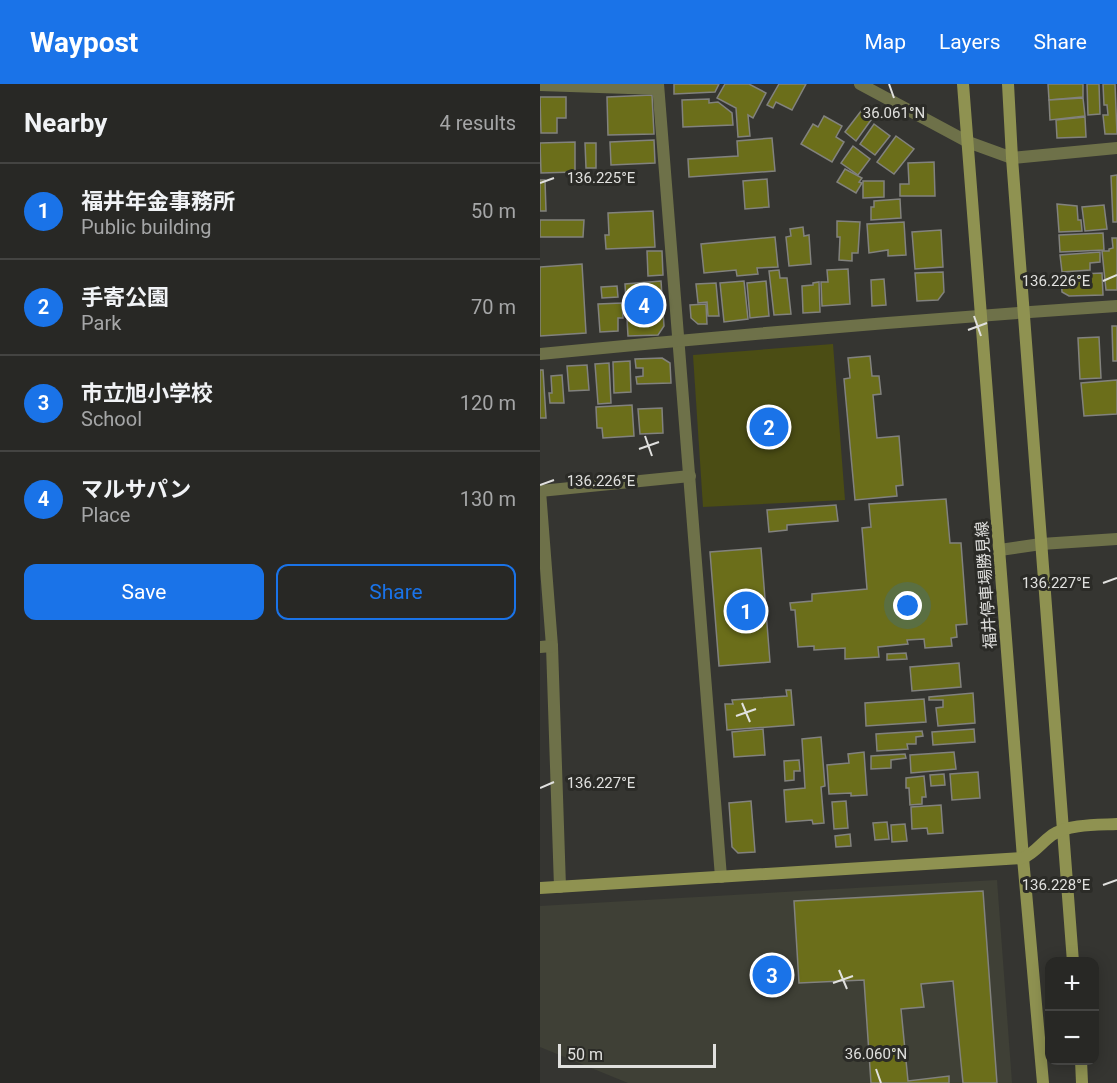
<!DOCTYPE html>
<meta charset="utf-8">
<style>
:root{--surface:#282825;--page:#30302d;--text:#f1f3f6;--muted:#a5a6a7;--line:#444442;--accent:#1a73e8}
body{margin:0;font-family:Roboto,"Noto Sans JP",sans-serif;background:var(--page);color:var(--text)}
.controls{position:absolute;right:18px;bottom:18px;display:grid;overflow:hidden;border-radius:12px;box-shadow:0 3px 15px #0003}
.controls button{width:54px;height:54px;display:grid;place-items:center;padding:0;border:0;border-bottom:2px solid var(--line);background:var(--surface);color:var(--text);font:30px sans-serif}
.scale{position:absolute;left:18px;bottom:15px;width:158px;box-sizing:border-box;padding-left:6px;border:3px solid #e0e0de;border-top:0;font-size:16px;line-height:21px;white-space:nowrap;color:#e0e0de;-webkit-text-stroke:4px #2b2b27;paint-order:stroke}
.you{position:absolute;left:368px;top:522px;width:21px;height:21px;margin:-15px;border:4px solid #fff;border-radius:50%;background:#1a73e8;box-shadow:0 0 0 9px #1a73e833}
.badge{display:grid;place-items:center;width:39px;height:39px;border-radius:50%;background:var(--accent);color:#fff;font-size:20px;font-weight:700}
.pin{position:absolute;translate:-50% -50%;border:3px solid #fff;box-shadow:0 2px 6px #0006}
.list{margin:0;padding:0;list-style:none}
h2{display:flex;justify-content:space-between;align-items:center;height:78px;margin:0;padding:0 24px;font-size:26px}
h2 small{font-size:20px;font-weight:400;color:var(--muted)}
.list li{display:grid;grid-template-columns:39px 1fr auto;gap:18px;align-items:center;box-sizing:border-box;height:96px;padding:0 24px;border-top:2px solid var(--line)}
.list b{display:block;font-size:22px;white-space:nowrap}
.list p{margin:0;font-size:20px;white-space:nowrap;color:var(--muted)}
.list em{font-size:20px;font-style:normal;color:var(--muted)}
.actions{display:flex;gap:12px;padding:18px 24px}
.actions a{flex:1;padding:14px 0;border:2px solid var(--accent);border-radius:12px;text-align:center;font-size:21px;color:var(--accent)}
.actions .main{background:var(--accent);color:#fff}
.map{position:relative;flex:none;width:577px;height:999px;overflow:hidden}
header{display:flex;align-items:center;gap:36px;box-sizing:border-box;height:84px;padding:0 30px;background:var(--accent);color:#fff}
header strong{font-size:28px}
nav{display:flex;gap:33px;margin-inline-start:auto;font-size:21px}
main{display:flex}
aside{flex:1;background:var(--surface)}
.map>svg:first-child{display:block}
</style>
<header>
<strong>Waypost</strong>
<nav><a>Map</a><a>Layers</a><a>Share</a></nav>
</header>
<main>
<aside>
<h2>Nearby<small>4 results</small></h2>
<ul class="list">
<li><span class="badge">1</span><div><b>福井年金事務所</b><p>Public building</p></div><em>50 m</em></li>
<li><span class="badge">2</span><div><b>手寄公園</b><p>Park</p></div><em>70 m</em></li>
<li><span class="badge">3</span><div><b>市立旭小学校</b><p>School</p></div><em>120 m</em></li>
<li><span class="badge">4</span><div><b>マルサパン</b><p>Place</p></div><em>130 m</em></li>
</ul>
<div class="actions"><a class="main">Save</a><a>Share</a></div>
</aside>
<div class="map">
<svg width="577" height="999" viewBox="0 0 577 999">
<rect width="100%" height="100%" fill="#353531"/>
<path fill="#3f4036" d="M457,796L472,999H88L0,963V822Z"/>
<path fill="#4b4d14" d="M293,260L305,416L163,423L153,271Z"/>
<g fill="#6b6e1a" stroke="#82827e" stroke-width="1.5">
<path d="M134,0H179L175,8L134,10Z"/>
<path d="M185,0H209L226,9L213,34L208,31L210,52L198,53L196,24L177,14Z"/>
<path d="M239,0H266L252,26L236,18L233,24L227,21Z"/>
<path d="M508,0H543V13L509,16Z"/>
<path d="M547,0H559L560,30L548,31Z"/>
<path d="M563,0H575L577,50H565L563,31H568L567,21H564Z"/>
<path d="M112,11L114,50L68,51L67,13Z"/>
<path d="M0,13H26V34H17V49H1Z"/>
<path d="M543,14L545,32L510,36L509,16Z"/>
<path d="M169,15V19L178,18L192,29L193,41L143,43L142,16Z"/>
<path d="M321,27L331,36L316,57L305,48Z"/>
<path d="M284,32L302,42L296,53L304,58L292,78L261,60L273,40L278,43Z"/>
<path d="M545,33L546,53L517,54L516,36Z"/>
<path d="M334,40L350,52L335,71L320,60Z"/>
<path d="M356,52L374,65L354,90L337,78Z"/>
<path d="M232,54L235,87L149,93L148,75L198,72L197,57Z"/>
<path d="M114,56L115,79L71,81L70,58Z"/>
<path d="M35,58V88L1,89L0,59Z"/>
<path d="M45,59H56V84H46Z"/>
<path d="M313,62L330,75L318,91L301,79Z"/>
<path d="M394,78L395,112H360V100H369L368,79Z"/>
<path d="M305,85L322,94L319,98L322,99L316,109L297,98Z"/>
<path d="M577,91V138H573L571,92Z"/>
<path d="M227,95L229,123L205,125L203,97Z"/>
<path d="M0,96H5L6,127H0Z"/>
<path d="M323,97H344V113L323,114Z"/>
<path d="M360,115L361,134L331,136V123H334V117Z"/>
<path d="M517,120L537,122L538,136H541L542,147L519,148Z"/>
<path d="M564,121L567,145L545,147L542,123Z"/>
<path d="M113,127L115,163L66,165L65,151H69L68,129Z"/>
<path d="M0,136H44L43,153H0Z"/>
<path d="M297,137L320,138L318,169H312V177L299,176L300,153H297Z"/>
<path d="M364,138L366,171L348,172V166L329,169L327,140Z"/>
<path d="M263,143L264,152L269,151L271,180L249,182L246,153L251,152L250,145Z"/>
<path d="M401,146L403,183L375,185L372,148Z"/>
<path d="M563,149L564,166L520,168L519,151Z"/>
<path d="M235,153L238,183L217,184L218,190L197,192L196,186L164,189L161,160Z"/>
<path d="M572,154H577V206H566L562,167H569V165L573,164Z"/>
<path d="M107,167H122L123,191L108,192Z"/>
<path d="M560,168V178L550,179V186L522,188L520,171Z"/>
<path d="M42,180L46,249L0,252V183Z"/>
<path d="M308,185L310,220L282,222L281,198H288L287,186Z"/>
<path d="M239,186L240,194H247L251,230L234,231L229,187Z"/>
<path d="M403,188L404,208L398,216L377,217L375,189Z"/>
<path d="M562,189L563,211L529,212L522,208L521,191Z"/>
<path d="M344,195L346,221L332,222L331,196Z"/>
<path d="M121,197L124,242L118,251L88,252L85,200Z"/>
<path d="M204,197L208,235L184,238L180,199Z"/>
<path d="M226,197L229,232L210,234L207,199Z"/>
<path d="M279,198L280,228L263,229L262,202L273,201V199Z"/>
<path d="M176,199L179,232H168L167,218L158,219L156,200Z"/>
<path d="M77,202L78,213L62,214L61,203Z"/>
<path d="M82,219L83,234H78V247L60,248L58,220Z"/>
<path d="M166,220L167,240H158L151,234L150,221Z"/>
<path d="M572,242H577V277H573Z"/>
<path d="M559,253L561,294L540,295L538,254Z"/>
<path d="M330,272L332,292H339L341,310L333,311L337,354L359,352L363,401L356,402L357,412L315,416L304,295L310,294L308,274Z"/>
<path d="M122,274L130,279L131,299L97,300L96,293L103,292V284H96L95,275Z"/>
<path d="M90,277L91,308L74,309L73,278Z"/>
<path d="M69,279L71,319L58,320L55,280Z"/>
<path d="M47,281L49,306L29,307L27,282Z"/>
<path d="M0,286H3L6,334H0Z"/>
<path d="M22,291L24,319H10L9,309H12L11,292Z"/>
<path d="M577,296V330L544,332L541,299Z"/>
<path d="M92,321L94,352L63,354L62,344H57L56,323Z"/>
<path d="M122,324L123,349L100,350L98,325Z"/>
<path d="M406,415L410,459H421L427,540L416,541L417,553L411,554L412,562L385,564L384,555L367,556L368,560L338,563L339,573L305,575V564L274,566V562L258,563L255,526H251L250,519L272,517V510L327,505L322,444L331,443L329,420Z"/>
<path d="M296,421L298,437L247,441V446L229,448L227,426Z"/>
<path d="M221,464L230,578L179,582L170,468Z"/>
<path d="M366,569L367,575L347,576V570Z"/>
<path d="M419,579L421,603L372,607L370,583Z"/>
<path d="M246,606H251L254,641L187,646L185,620H193L192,616L247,612Z"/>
<path d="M433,609L435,639L398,642L396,624L403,623V616H389V613Z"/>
<path d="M384,615L386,638L326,642L325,619Z"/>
<path d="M223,645L225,671L194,673L192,648Z"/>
<path d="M434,645L435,658L393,661L392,648Z"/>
<path d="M382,647L383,652L376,653V660H367L368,665L337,667L336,650Z"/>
<path d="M281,653L285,702L281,703L284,739L273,740L272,736L246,738L244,706L265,704L262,655Z"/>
<path d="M324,668L327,711L311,712V709L289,710L287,681L309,679L308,670Z"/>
<path d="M414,668L416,685L371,689L370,671Z"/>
<path d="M365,670L366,674L351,676V684L331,685V672Z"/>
<path d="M259,676L260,687H254V696L245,697L244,677Z"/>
<path d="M438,688L440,714L412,716L410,690Z"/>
<path d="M404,690L405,701L391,702L390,691Z"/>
<path d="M384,692L386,713H382V720L370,721L369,704H366V694Z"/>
<path d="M211,717L215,768L198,769L192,763L189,719Z"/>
<path d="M306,717L308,744L294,745L292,718Z"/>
<path d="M401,721L403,749L388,750L387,744L372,745L371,723Z"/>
<path d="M347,738L349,755L335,756L333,739Z"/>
<path d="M365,740L367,757L352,758L351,741Z"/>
<path d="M310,750L311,762L296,763L295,752Z"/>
<path d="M443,807L457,999H423L413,897L381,900L384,923L361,925L368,997L409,992V999H331L324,896L259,899L254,817Z"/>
</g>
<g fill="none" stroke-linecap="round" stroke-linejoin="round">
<g stroke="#6e7149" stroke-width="12">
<path d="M118,0L181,793"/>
<path d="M320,0L428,58L472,74L577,64"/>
<path d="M0,1L118,5"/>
<path d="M0,270C192,251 384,235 577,222"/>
<path d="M0,407L12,562L20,803"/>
<path d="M0,407L150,392"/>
<path d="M460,466L501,460L577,455"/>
<path d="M0,563L12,562"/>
</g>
<g stroke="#8f9251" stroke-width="12">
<path d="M423,0L483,774L503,999"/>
<path d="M468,0L472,74L533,878"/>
<path d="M0,804L483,774C495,769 501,759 512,751C529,740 557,741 577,740"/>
<path d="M541,976L542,999"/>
</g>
</g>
<path fill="none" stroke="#e0e0de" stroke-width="2" d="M349,0L354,14M0,99L14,94M563,197L577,191M434,232L441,252M428,246L447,239M105,352L112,372M99,365L119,358M0,401L14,396M563,499L577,494M202,619L210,638M196,632L216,625M0,704L14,698M563,801L577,796M299,886L307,905M293,899L313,892M336,985L341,999"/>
<g text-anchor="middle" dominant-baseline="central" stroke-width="6" stroke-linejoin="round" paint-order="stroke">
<g font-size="16" fill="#e0e0de" stroke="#2b2b27">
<text transform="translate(446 501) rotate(-94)">福井停車場勝見線</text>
</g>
</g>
<g font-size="15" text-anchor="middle" fill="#e0e0de" stroke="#2b2b27" stroke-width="6" stroke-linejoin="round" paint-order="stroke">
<text x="354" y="34">36.061°N</text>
<text x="61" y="99">136.225°E</text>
<text x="516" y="202">136.226°E</text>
<text x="61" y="402">136.226°E</text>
<text x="516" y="504">136.227°E</text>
<text x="61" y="704">136.227°E</text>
<text x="516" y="806">136.228°E</text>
<text x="336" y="975">36.060°N</text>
</g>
</svg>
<div class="controls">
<button>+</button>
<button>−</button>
</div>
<div class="scale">50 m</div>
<div class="you"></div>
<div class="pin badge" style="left:206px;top:527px">1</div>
<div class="pin badge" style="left:229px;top:343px">2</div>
<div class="pin badge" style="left:232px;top:891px">3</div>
<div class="pin badge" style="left:104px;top:221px">4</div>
</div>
</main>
